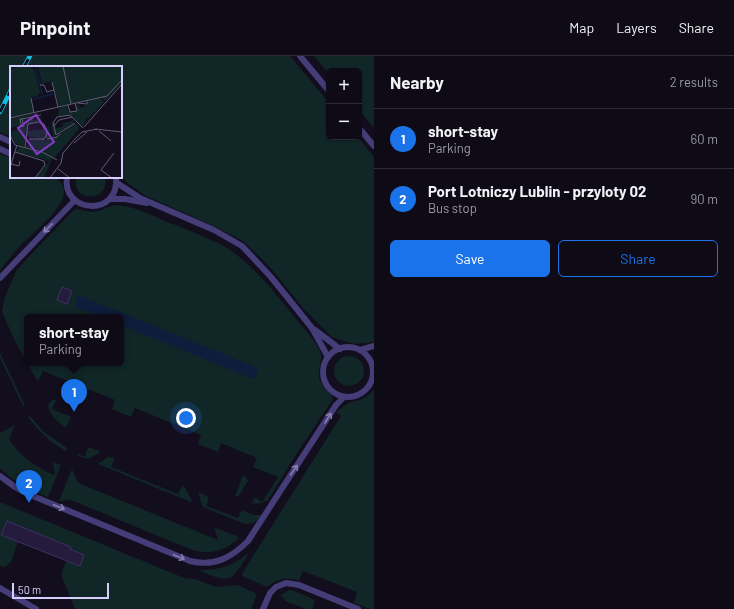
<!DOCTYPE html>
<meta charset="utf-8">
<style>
:root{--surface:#0e0a16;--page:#1c1823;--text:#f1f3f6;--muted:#9b9aa1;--line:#2e2b35;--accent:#1a73e8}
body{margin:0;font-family:Barlow,sans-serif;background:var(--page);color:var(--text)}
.controls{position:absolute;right:12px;top:12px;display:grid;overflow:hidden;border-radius:6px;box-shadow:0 1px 3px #0004}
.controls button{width:36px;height:36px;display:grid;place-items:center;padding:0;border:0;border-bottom:1px solid var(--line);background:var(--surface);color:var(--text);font:20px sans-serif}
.scale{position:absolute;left:12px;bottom:10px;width:97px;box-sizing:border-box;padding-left:4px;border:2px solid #d7cffb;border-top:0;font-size:11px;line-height:14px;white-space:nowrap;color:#d7cffb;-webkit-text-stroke:3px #120e1d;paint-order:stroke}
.you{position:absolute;left:186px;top:362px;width:14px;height:14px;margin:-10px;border:3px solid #fff;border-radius:50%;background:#1a73e8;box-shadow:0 0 0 6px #1a73e833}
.badge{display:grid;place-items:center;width:26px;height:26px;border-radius:50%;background:var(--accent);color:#fff;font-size:13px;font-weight:700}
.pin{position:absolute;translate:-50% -33px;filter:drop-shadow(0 1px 2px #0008)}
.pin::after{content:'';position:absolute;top:21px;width:14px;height:12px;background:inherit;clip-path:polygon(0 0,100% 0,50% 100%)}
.popup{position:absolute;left:24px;top:258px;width:100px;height:52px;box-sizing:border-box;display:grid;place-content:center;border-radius:6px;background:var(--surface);filter:drop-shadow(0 1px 3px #0005);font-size:13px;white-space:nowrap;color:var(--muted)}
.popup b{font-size:15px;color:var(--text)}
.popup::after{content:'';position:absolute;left:50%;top:100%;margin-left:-8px;border:8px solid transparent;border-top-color:var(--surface)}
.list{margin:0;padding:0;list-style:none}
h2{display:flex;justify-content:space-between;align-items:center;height:52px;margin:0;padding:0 16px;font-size:17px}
h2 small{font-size:13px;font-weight:400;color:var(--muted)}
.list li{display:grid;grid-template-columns:26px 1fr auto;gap:12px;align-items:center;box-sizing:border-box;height:60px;padding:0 16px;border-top:1px solid var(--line)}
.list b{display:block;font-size:15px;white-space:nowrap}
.list p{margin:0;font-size:13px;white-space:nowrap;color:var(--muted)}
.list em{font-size:13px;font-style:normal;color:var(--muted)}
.actions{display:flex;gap:8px;padding:12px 16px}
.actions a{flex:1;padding:9px 0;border:1px solid var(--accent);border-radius:6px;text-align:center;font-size:14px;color:var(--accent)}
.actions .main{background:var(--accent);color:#fff}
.map{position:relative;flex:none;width:374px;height:553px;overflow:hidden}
header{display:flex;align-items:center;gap:24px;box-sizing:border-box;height:56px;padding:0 20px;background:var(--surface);border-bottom:1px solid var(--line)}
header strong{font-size:19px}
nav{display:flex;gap:22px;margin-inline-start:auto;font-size:14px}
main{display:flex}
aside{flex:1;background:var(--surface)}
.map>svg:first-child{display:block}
</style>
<header>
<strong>Pinpoint</strong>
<nav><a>Map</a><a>Layers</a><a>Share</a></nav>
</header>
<main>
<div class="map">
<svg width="374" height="553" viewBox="0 0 374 553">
<rect width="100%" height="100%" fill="#120e1d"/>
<g fill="#112627">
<path d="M0,0H290L329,47V81H358L374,101V286L354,288L332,281L303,252L269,210L243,185L218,172L144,139L125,125L121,119V11H11V81L0,76Z"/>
<path d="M314,0H374V72L359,54V15H329V18Z"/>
<path d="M0,98L11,102V121H54C86,139 32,176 20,190C13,198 6,207 0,215Z"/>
<path d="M76,121H105C110,147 71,147 76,121Z"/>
<path d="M116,149C134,150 149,158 165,165C186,173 207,181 227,192C252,208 271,232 289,254C299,267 311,279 319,293C324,301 318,312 319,320C320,330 329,334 333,343L295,400L268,444C262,447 258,449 251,447L255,441L262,446L278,421L253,411L257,402L221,387L218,396L198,388L201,379L135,352L131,361L112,353L115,344L43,315L39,324L36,323L27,307H121V261H27V307L14,283L2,256L4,244L16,215L36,193L74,154L77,153C86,155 94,158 104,153C108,151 111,150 116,149Z"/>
<path d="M0,297L25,349L23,350L0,302Z"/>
<circle cx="349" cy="315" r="15"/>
<path d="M374,333V553H370L354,547L357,536L303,515L299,525C286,520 278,523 267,531L242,520L243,516L341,360L336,356C339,354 341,352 344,350C356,342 362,348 374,333Z"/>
<path d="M52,344H56L52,353L71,361L66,372C58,366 50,360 48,349Z"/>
<path d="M30,360L44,376L67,392L66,395C50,387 39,375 28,361Z"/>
<path d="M15,369L9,383C20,400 36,412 55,419L53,406L61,409L48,441C30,434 14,426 0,412V377Z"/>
<path d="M88,391L99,395V397L88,403L78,400V398L85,401Z"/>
<path d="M108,401L115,402L111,411L178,438L182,430L185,431L192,445L191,446L98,408Z"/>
<path d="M72,413L78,427L218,484L214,471L239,481L238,483C224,495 211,499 192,494L71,444L59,445Z"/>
<path d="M243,419L246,421L248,425L238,441L235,440Z"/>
<path d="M198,436L209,441L206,450L238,462L242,454L254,459H262C257,466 254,468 245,468L205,452L202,449Z"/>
<path d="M0,446L184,522L195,523L216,531L238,529L257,538L251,553H75L61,519L71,491L7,466L1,479L18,486L11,506L5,511L0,510Z"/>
<path d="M247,498L248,499C231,526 231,528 200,515L201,514C219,514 233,510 247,498Z"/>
<path d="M289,534L294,535L315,544L312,553H306L285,545L283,541L279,540Z"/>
</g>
<path fill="#0f1c3b" d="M78,239L258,312L254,323L121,269V261H101L74,250Z"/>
<g fill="#251c3d" stroke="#3f3067">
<path d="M62,231L72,235L67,248L57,244Z"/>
<path d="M7,465L71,491L70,493L84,499L80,510L1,479Z"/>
</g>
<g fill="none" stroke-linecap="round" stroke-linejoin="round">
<g stroke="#443d78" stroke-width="6">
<path d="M300,0L329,35"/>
<path d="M359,72L374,90"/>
<path d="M0,81L11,86"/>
<path d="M0,93L11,98"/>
<path d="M67,121C61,157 120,162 116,121"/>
<path d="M117,127L140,142L214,174L242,190L271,221L312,272L328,301"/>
<path d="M110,143H125L147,147"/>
<path d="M0,222L75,144"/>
<path d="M315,274L340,293"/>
<circle cx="348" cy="316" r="25"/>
<path d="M360,294L374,290"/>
<path d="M0,420L15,431L28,438L190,505C214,511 231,502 248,485L336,349L344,341"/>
<path d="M0,532L36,553"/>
<path d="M263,553L270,537L276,531L286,527L299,529L358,553"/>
</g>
<defs>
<g id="rail">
<path d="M24,11L30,0"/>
<path d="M0,56L11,34"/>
</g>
</defs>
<use href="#rail" stroke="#14bae1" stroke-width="4.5"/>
<use href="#rail" stroke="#120e1d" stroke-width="3" stroke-dasharray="9" stroke-linecap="butt"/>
</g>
<defs><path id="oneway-shaft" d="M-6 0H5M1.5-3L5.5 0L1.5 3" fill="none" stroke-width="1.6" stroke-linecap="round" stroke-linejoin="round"/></defs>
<g stroke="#867fb3">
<use href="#oneway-shaft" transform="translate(48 172) rotate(135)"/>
<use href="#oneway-shaft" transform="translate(328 362) rotate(-58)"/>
<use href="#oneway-shaft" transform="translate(294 414) rotate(-56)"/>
<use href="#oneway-shaft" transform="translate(59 451) rotate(22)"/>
<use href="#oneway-shaft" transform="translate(179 501) rotate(22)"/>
</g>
<g transform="translate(10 10)">
<rect width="112" height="112" fill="#120e1d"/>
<path d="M12,0L21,1L25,5L30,26L28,30L21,31L24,46L0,52V3ZM28,0H112V16L95,35L92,32L49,40L42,15L32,18ZM90,32L94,36L78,53L76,52L73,61L60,48L48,50L49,42L57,40L59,46L67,45V38L70,40L68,42H71L78,38V35ZM27,47L30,48L14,52L11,57L13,59L0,62V53ZM21,51L25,55L30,51L32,54L17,59L14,80L6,78L0,66L13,61V54ZM61,52L64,55L63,57L43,71L41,60L44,54L46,62L52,61L53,57L62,55ZM63,58H67L69,63L44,92L16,81L19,73L37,74L49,69ZM32,60L36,62L39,60L41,71L33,73L17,70V65L35,63ZM9,80L32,87L42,92L34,112L26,111L40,95L6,86Z" fill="#112627"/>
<path fill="none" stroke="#0f1c3b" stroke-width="2" d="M26,0L32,28M23,33L43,28"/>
<path fill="none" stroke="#615b76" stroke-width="1" d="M53,0L61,38M42,16L48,41M30,19H34L37,26L44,24M21,32L24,47M68,37L77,38V35M58,39L60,46L67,45L65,37M0,52L97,30L112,14M12,53L31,49M44,60L49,54L62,51M74,61L112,18M7,62L14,60L12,53H10L11,58M85,63L112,66M89,65L101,75M0,69L5,79L32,86L47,94M46,69L43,57L47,51L60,49L73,62M46,69L65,57M19,73H34M37,73L47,71L50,68M64,77L77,66M15,81L18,58L29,56L34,58L37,65L36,71L32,74M5,86L34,95L35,99L25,112M1,98L9,100L10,95M0,102L7,79M48,103L60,112M40,112L51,97L53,87L65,73L72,66L87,63M102,112L91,104L104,87"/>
<path fill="#843cc5" fill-opacity="0.15" stroke="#843cc5" stroke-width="2" d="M26,49L44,76L27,88L8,62Z"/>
<rect width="112" height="112" fill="none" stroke="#d7cffb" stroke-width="2"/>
</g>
</svg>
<div class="controls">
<button>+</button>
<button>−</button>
</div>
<div class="scale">50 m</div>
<div class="you"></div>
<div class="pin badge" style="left:74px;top:356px">1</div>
<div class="popup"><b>short-stay</b>Parking</div>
<div class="pin badge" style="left:29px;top:447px">2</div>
</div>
<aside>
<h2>Nearby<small>2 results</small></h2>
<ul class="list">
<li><span class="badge">1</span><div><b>short-stay</b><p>Parking</p></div><em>60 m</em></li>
<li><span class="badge">2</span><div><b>Port Lotniczy Lublin - przyloty 02</b><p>Bus stop</p></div><em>90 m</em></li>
</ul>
<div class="actions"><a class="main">Save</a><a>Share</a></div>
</aside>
</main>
